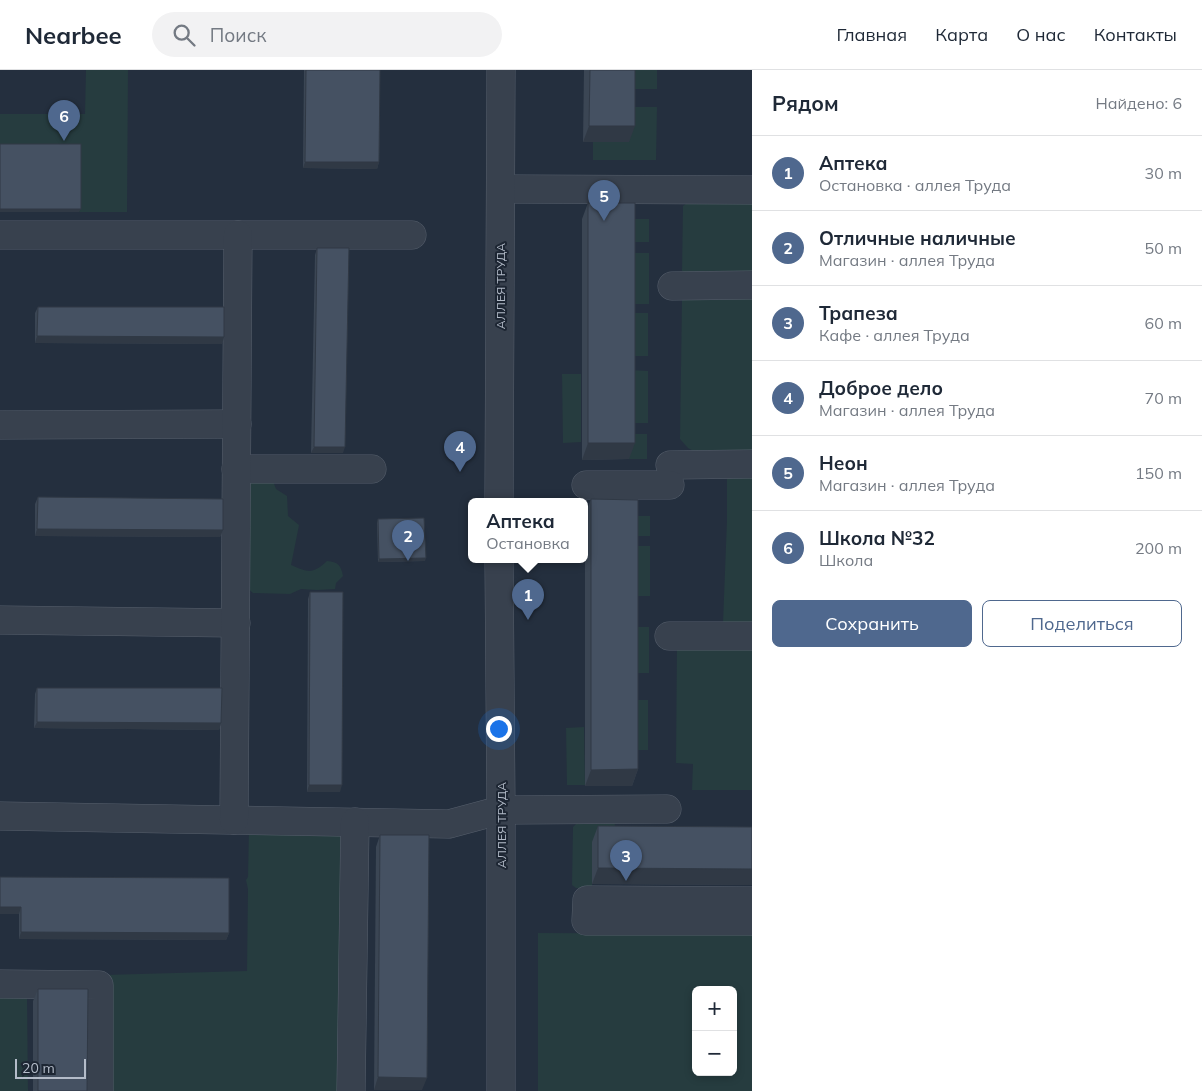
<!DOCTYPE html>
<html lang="ru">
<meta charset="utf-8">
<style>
:root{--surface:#fff;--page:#f2f2f3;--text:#1f2937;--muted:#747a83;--line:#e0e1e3;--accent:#4f688e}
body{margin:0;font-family:Mulish,sans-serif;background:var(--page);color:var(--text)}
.controls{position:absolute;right:15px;bottom:15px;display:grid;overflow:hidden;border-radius:8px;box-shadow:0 2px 8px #0003}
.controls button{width:45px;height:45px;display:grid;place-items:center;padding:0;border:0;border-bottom:1px solid var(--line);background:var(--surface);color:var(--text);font:25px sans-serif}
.scale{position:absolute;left:15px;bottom:12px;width:71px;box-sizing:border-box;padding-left:5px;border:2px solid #b4bcc9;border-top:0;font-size:14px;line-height:18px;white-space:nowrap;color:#b4bcc9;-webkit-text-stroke:4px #1d2633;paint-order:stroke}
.you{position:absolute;left:498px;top:658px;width:18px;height:18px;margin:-12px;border:4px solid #fff;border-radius:50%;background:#1a73e8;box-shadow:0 0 0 8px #1a73e833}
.badge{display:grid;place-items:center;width:32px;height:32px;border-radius:50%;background:var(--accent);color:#fff;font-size:16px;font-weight:700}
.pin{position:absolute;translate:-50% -41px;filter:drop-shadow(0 1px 2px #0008)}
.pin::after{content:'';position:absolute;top:26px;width:18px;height:15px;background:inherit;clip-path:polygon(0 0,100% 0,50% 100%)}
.popup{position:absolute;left:468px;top:428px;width:120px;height:65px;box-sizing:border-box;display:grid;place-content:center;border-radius:8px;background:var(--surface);filter:drop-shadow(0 1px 4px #0005);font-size:16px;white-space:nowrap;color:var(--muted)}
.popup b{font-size:19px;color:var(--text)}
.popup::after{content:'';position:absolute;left:50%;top:100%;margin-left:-10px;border:10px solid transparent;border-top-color:var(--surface)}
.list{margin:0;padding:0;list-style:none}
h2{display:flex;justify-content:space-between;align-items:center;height:65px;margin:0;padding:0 20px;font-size:21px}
h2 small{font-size:16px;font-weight:400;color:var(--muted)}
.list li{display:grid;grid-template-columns:32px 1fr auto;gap:15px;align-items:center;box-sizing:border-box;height:75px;padding:0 20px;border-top:1px solid var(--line)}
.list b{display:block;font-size:19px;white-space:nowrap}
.list p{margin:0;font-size:16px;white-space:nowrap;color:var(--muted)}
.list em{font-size:16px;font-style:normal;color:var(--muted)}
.actions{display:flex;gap:10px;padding:15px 20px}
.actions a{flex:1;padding:11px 0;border:1px solid var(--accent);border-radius:8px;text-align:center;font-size:18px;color:var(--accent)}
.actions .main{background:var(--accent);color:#fff}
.icon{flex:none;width:28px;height:28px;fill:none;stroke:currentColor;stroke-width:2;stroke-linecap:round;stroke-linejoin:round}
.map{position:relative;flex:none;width:752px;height:1021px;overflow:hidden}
header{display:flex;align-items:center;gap:30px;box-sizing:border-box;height:70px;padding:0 25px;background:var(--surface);border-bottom:1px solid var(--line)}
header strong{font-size:24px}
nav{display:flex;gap:28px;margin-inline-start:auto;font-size:18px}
.search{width:350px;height:45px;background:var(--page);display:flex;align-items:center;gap:12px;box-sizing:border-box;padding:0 18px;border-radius:28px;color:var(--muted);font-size:19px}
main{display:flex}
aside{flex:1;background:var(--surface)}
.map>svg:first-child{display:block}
</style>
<header>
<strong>Nearbee</strong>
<div class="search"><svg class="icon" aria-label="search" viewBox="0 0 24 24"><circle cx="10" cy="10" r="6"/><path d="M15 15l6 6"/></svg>Поиск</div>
<nav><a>Главная</a><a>Карта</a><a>О нас</a><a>Контакты</a></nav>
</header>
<main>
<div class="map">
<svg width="752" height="1021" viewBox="0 0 752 1021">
<rect width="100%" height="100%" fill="#242f3e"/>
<g fill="#263c3f" fill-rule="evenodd">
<path d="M86,0H128L127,142H79L80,77H0V44H85Z"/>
<rect x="630" y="0" width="27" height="19"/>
<path d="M629,37H657L656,90H593V72H629Z"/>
<path d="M752,132V207L690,206L682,201L683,136L687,133Z"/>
<rect x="629" y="149" width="20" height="23"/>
<rect x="629" y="183" width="20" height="51"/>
<path d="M752,226V385L702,386L688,378L680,369L682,228Z"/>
<rect x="629" y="243" width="19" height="43"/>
<path d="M629,300L648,301V353H629Z"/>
<path d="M562,304H581V372L563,373Z"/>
<rect x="629" y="364" width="18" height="25"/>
<path d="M727,405H752V553H723L727,450Z"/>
<path d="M272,408L276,419L287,426L288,446L299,455L291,495C309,503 313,504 327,491C338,492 341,495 343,506L336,513L335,519L317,520L301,519L290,524L253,523L245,516L246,409Z"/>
<rect x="632" y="446" width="18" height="20"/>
<rect x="632" y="476" width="18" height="50"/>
<rect x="632" y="557" width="17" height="46"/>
<path d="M677,572L752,573V720H692L693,694L676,693Z"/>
<rect x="632" y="630" width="16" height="50"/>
<path d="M584,657L585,715H567L566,658Z"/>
<path d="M578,752H615L614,772H592V819L576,818L572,815L573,757Z"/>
<path d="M249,758L343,759L340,1021H104V905L247,901L248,819L246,810L248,807Z"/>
<path d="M538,863L752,864V1021H538ZM696,920H733V1002H696Z"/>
<path d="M0,925H27L28,1021H0Z"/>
</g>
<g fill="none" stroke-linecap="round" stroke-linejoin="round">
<defs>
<g id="minor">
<path d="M501,119L752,120"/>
<path d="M0,165H412"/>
<path d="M672,216L752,215"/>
<path d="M0,355L237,354"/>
<path d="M670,395L752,394"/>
<path d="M236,399H372"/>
<path d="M586,415H670"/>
<path d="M499,431L501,0"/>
<path d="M499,489L501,740V1021"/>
<path d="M0,550L236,553"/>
<path d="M669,566H752"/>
<path d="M0,746L449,754L501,740L667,739"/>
<path d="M234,750L238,165"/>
<path d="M752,831L587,830L586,851H752"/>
<path d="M0,914L99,915V1021"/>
<path d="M351,1021L355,752"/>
</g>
</defs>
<use href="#minor" stroke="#565f6c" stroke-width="29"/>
<use href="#minor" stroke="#38414e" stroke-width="28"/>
</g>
<g fill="#3b4654">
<path d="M304,0H380L379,92L377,99L303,98Z"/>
<path d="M584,0H635L629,72H583Z"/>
<path d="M588,133L629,389L582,390V149Z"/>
<path d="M317,178L343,383H311L315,185Z"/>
<path d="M38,237L224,267L222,274L35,273V243Z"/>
<path d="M38,427L223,460L220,467L35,466V434Z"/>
<path d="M591,429L638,699L632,716H585V446Z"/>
<path d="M378,449L425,491L378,492L377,453Z"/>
<path d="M310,522L340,722H307L308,529Z"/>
<path d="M37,618L221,653L219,660L34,658L35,624Z"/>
<path d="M598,756L752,757V815L592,814V772Z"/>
<path d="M380,765L422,1020H374L376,777Z"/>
<path d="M0,807L229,863L226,870L19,869V844H0Z"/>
<path d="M38,919L87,1021H33V931Z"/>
</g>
<g fill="#303945">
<path d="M589,56H635L629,72H583Z"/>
<path d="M305,92H379L377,99L303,98Z"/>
<path d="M0,139H81L79,142H0Z"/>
<path d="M37,266L224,267L222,274L35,273Z"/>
<path d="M588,373H635L629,389L582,390Z"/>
<path d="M314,377H345L343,383H311Z"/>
<path d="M37,459L223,460L220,467L35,466Z"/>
<path d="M426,488L425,491L378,492L379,489Z"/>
<path d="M37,652L221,653L219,660L34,658Z"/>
<path d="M638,699L632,716H585L591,700Z"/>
<path d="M309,715H342L340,722H307Z"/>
<path d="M598,798L752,799V815L592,814Z"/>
<path d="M0,837H21L19,844H0Z"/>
<path d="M21,862L229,863L226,870L19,869Z"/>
<path d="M378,1007L427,1008L422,1020H374Z"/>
</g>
<g fill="#455162" stroke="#303945">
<path d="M306,0H380L379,92H305Z"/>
<path d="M590,0H635V56H589Z"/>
<rect x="0" y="74" width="81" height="65"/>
<rect x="588" y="133" width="47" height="240"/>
<path d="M317,178H349L345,377H314Z"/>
<path d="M38,237H224V267L37,266Z"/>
<path d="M38,427L223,429V460L37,459Z"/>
<path d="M591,429L638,430V699L591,700Z"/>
<path d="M424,448L426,488L379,489L378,449Z"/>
<path d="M310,522H343L342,715H309Z"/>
<path d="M37,618H222L221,653L37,652Z"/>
<path d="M598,756L752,757V799L598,798Z"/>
<path d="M380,765H429L427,1008L378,1007Z"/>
<path d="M0,807L229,808V863L21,862V837H0Z"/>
<path d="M38,919H88L87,1021H38Z"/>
</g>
<g text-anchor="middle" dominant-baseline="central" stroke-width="4" stroke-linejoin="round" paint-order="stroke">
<g font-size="12" fill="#b4bcc9" stroke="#1d2633">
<text transform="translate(500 216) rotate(-90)">АЛЛЕЯ ТРУДА</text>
<text transform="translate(501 755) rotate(-90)">АЛЛЕЯ ТРУДА</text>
</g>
</g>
</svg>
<div class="controls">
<button>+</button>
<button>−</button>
</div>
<div class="scale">20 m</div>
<div class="you"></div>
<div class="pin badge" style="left:528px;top:550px">1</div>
<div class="popup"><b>Аптека</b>Остановка</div>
<div class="pin badge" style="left:408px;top:491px">2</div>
<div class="pin badge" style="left:626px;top:811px">3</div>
<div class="pin badge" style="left:460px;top:402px">4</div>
<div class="pin badge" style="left:604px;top:151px">5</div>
<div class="pin badge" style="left:64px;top:71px">6</div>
</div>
<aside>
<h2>Рядом<small>Найдено: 6</small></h2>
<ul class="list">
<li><span class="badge">1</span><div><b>Аптека</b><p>Остановка · аллея Труда</p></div><em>30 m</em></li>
<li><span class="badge">2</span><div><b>Отличные наличные</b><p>Магазин · аллея Труда</p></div><em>50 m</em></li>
<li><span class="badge">3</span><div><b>Трапеза</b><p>Кафе · аллея Труда</p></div><em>60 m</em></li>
<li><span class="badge">4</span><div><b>Доброе дело</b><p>Магазин · аллея Труда</p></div><em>70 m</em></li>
<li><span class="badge">5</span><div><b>Неон</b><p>Магазин · аллея Труда</p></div><em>150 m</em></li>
<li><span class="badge">6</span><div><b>Школа №32</b><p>Школа</p></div><em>200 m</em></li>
</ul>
<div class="actions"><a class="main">Сохранить</a><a>Поделиться</a></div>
</aside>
</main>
